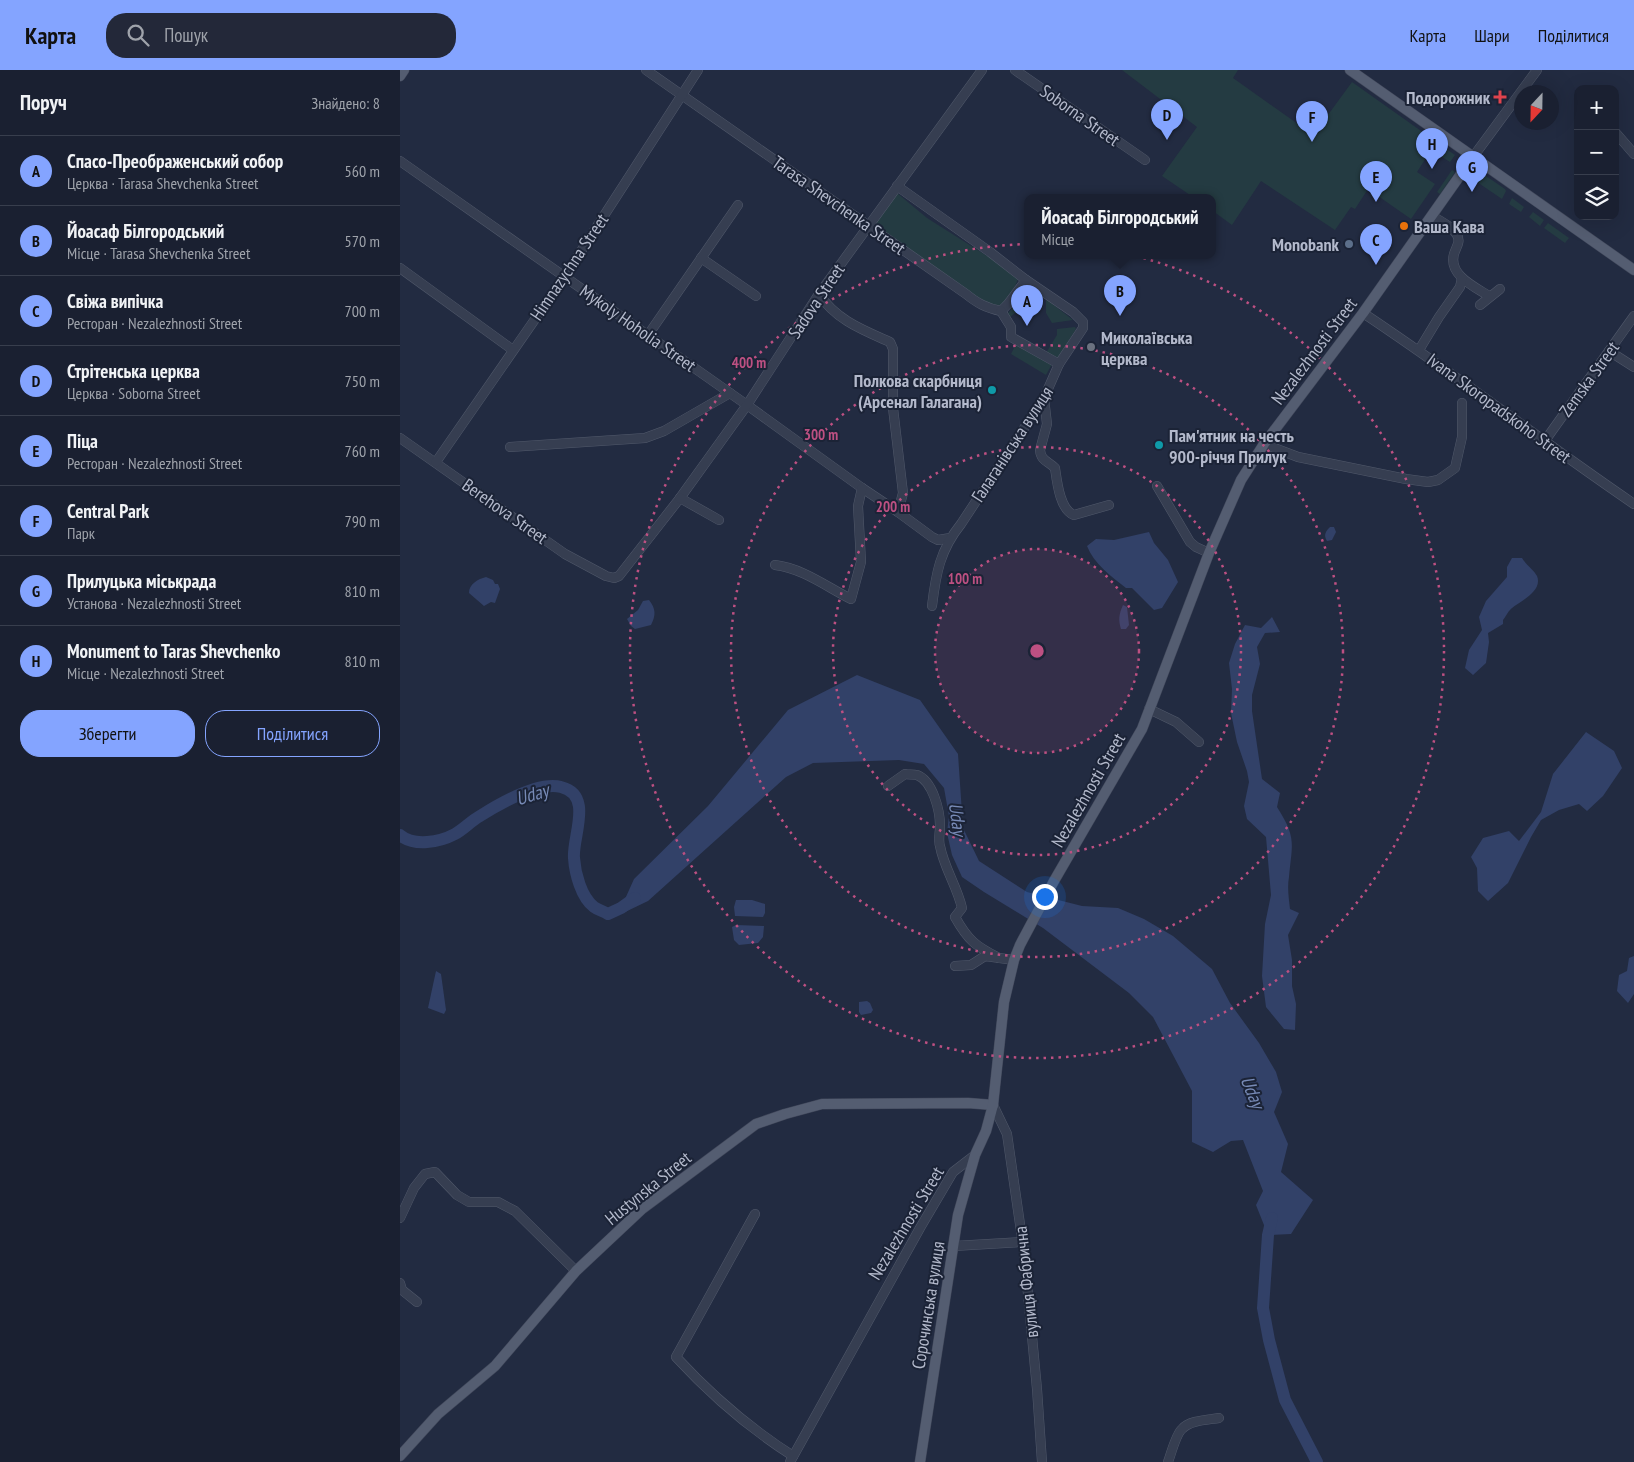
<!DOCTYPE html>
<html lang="uk">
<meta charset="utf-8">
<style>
:root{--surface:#1a2031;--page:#232839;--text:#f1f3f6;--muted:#9fa3ab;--line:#383e4d;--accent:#84a4ff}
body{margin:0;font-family:"PT Sans Narrow",sans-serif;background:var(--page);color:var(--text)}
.controls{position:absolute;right:15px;top:15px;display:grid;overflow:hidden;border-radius:10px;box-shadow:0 5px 20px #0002}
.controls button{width:45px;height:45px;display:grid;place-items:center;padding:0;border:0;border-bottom:1px solid var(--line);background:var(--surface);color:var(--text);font:25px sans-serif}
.compass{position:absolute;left:1114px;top:15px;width:45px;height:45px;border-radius:50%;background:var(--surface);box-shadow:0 5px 20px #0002;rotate:202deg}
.you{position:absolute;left:644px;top:826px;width:18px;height:18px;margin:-12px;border:4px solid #fff;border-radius:50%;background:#1a73e8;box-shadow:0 0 0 8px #1a73e833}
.badge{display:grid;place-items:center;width:32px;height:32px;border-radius:50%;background:var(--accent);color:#111;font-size:16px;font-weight:700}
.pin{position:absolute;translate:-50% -41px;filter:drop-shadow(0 1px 2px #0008)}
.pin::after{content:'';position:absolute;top:26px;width:18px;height:15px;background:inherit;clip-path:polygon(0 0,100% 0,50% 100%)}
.popup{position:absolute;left:624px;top:124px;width:192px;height:65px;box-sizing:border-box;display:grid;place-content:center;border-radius:10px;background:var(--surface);filter:drop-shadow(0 1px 4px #0005);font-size:16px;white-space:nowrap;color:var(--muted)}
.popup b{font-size:19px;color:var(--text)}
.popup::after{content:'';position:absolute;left:50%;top:100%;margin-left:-10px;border:10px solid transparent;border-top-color:var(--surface)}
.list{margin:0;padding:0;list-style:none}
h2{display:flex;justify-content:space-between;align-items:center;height:65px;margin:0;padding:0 20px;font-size:21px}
h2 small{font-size:16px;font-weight:400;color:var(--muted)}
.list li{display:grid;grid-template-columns:32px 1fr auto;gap:15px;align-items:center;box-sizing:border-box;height:70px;padding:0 20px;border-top:1px solid var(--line)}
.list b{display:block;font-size:19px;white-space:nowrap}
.list p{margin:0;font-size:16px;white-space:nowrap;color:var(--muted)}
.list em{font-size:16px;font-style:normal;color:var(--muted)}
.actions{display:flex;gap:10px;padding:15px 20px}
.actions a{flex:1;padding:11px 0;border:1px solid var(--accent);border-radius:20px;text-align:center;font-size:18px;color:var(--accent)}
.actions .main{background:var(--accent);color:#111}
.icon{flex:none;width:28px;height:28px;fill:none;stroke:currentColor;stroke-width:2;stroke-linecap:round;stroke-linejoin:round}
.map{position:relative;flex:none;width:1234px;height:1392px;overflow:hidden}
header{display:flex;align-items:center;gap:30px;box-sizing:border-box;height:70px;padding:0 25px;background:var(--accent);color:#111}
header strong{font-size:24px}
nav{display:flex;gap:28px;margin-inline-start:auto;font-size:18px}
.search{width:350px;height:45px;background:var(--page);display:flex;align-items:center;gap:12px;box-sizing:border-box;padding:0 18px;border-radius:20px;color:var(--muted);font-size:19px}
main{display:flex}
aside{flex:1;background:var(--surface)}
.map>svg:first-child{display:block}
</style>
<header>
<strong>Карта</strong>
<div class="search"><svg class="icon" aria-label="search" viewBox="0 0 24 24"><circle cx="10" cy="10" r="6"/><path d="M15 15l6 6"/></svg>Пошук</div>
<nav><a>Карта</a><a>Шари</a><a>Поділитися</a></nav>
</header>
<main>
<aside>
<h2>Поруч<small>Знайдено: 8</small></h2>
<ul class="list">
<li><span class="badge">A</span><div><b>Спасо-Преображенський собор</b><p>Церква · Tarasa Shevchenka Street</p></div><em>560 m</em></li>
<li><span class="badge">B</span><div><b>Йоасаф Білгородський</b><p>Місце · Tarasa Shevchenka Street</p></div><em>570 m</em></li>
<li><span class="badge">C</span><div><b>Свіжа випічка</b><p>Ресторан · Nezalezhnosti Street</p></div><em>700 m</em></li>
<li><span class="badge">D</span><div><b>Стрітенська церква</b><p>Церква · Soborna Street</p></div><em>750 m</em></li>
<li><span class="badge">E</span><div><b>Піца</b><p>Ресторан · Nezalezhnosti Street</p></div><em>760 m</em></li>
<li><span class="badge">F</span><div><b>Central Park</b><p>Парк</p></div><em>790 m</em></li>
<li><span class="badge">G</span><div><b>Прилуцька міськрада</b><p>Установа · Nezalezhnosti Street</p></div><em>810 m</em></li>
<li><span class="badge">H</span><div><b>Monument to Taras Shevchenko</b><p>Місце · Nezalezhnosti Street</p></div><em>810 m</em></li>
</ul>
<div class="actions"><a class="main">Зберегти</a><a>Поділитися</a></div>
</aside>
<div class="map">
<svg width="1234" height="1392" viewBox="0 0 1234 1392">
<rect width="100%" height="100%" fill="#222b41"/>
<g fill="#243b42">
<path d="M722,0H838L833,8L912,64H914L952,12L1055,85L1050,92L1031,80L1017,102L1035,114L1011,149L968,119L955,139L951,137L935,160L861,111L832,155L813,141L812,127H793L762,106L797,57Z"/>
<path d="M1052,100L1055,102L1040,124L1037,122Z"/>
<path d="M1083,104L1105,119L1106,121L1102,129L1077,112Z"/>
<path d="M497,123L527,148L606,198L618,209C613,222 605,240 588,236L475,156L481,144Z"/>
<path d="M1112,128L1124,137L1121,142L1109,134Z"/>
<path d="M1133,142L1144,150L1140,156L1129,147Z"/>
<path d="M1148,153L1169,168L1165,173L1144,158Z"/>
<path d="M633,221L642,227L640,239C626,235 621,238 610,247L607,244L627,223Z"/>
<path d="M646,229L673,250L652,253L646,243Z"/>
<path d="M675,257L676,259L657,290L646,283L657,265V259Z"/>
<path d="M617,272L652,294L646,305L611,284Z"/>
</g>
<g fill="#324168">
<path d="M930,457H934L936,462L932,470L927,471C923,465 926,461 930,457Z"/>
<path d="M749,462L754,473L768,490L778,512L762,538L754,540L732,518H726C711,506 694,494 687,476L696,469L714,470Z"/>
<path d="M1112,488H1122C1126,495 1134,500 1137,506C1143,521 1121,531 1112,538C1109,540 1106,546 1103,550V554L1088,563L1089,572L1086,593L1073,605L1065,598L1069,580L1082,560L1079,547L1086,531L1107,507V497Z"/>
<path d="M86,507L93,510L95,514H98L100,519L95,533L91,532L84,536L69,523C69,514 78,509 86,507Z"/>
<path d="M249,530C256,539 256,545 251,555L235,559L231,556L227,549L238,540L243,531Z"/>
<path d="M723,535L727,537L729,555L726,559H721C718,550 719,544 723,535Z"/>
<path d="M872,547L880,562L865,563L857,577L860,594L852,625V641L862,709L880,723L877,737C897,768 892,774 889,807C887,818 889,829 890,839L899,843L888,865L892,890V916L896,934L895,960L884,959L866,937L862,906L865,854L871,825L866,767L847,749L844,736L849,712L847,701L837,672L831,643L832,619L829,593L835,574L845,555L861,558Z"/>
<path d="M457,605L520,630L558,684L563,758L579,791L627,822L682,836L718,838L744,849L773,866L812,899L830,933L859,973L876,1002L882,1022L874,1042L888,1074L881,1102L913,1130L891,1164L868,1165L856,1135L863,1121L843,1070L831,1071L813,1082L792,1072V1021L753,947L729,923L643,858L584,822L562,807L552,785L547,763L549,746L544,718L524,694L499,690L413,693L386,707L248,831L223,843L221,838L234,809L308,736L388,640Z"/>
<path d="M1186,662L1214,681L1222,698L1203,726L1187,741L1179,734L1159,740L1141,750L1131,767L1108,813L1088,831L1078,821L1077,798L1071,787L1083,768L1109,761L1119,771L1141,742L1153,704Z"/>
<path d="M336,830H352L365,834V843L363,847L335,846L334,837Z"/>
<path d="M336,855L364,856L363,867L358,873L339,875L334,870L332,857Z"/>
<path d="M1234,886V924L1228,933L1217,921L1219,905L1227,901L1229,888Z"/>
<path d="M36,901L41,904L46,940L44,944L28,938Z"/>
<path d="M467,931L470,933L473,940L471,943L461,945L459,942V932Z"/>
</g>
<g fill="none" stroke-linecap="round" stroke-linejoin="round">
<g stroke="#324168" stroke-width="12">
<path d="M0,765C14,777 40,772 55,764C64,759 71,751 80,746C99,734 139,711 161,717C194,725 172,767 174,788C175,803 181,827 194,837C198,840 203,841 208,844L221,838L235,828"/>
<path d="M872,1148L868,1165L863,1238L869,1270L885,1330L917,1392"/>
</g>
<defs>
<g id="minor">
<path d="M246,0L566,224C577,233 586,238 601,241L608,234L626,210"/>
<path d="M615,0L745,90"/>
<path d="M1215,62L1234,84"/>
<path d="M1073,87L1137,0"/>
<path d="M0,91L347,335L462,418L498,442L532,467L538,470L550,468"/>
<path d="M497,116L590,182L626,210L673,242L683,252V258L659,294L644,328L561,454C540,480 536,503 532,536"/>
<path d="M1032,146C1040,151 1053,157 1057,165C1061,172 1056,177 1054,184C1048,205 1075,217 1089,226"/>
<path d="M301,188L356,226"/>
<path d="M0,198L113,280"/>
<path d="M419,224C436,250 463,260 490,272L493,279V338L503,423L498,442"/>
<path d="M1080,235L1100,219"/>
<path d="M601,241L611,257V267L659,294"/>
<path d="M963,243C1055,304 1143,372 1234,434"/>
<path d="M248,265L338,135"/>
<path d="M1019,280L1039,247L1060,217L1062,208"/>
<path d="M1209,281L1234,297"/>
<path d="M644,328L647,354L640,380C641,391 648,391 655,398C657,412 660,440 674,445L709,435"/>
<path d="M0,368L165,484L206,506L214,508L219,506L280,428L347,335L419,224L582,0"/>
<path d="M1144,372L1234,246"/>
<path d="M864,374L898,387L1006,409L1028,412L1038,410L1055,398L1062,367V333"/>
<path d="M110,377L245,368L264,361L330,323"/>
<path d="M36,392L165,206L298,0"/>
<path d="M757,416L790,472L796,477L809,483"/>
<path d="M280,428L319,450"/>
<path d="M375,495C402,498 427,517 451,529L461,492L458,436L462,418"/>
<path d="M749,639L776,652L799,672"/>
<path d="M488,716L505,704C508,705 513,704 517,705C533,711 540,741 540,756C540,763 538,770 540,776C544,798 557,816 562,838L555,847C568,870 575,876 599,888"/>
<path d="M555,896L571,895L585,886L614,890"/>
<path d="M593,1035L607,1064L624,1182L637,1319L642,1392"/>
<path d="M355,1144L276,1287C311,1325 349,1358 393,1386"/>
<path d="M0,1148L14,1118L25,1104L35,1102L57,1125L69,1132H98L115,1141L176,1201"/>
<path d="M554,1176L622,1172"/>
<path d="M0,1213L2,1220L17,1232"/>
<path d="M390,1392L520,1158L553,1102L575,1085"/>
<path d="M768,1392C771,1384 776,1364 782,1359C790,1350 808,1350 819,1348"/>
</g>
<g id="major">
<path d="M950,0L1234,200"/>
<path d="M0,6L4,0"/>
<path d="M0,1386L38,1344L95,1296L176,1201L242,1139L356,1054L385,1044L422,1034L568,1033L593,1035"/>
<path d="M520,1392L558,1145L575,1085L586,1061L593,1035L604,932L614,890L620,875L654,811L742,659L809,483L841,410L864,374L963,243L1073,87"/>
</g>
</defs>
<use href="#minor" stroke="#51596b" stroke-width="10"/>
<use href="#major" stroke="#40475a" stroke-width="11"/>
<use href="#minor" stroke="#363e51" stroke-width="9"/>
<use href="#major" stroke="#545d71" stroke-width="10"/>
</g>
<circle cx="637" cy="581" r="102" fill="#bd5082" fill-opacity=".12"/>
<g fill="none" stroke="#bd5082" stroke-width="2.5" stroke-dasharray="2.5 5">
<circle cx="637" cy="581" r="102"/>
<circle cx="637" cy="581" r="204"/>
<circle cx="637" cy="581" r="306"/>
<circle cx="637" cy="581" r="407"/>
</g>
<path fill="#e0444e" stroke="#1b2336" stroke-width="2" d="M1097.5 19.5h5v5h5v5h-5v5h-5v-5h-5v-5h5z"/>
<circle fill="#e8710a" stroke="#1b2336" stroke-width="2" cx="1004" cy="156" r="5"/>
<circle fill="#5c6f8a" stroke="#1b2336" stroke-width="2" cx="949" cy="174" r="5"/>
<circle fill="#6b7280" stroke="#1b2336" stroke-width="2" cx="691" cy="277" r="5"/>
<g fill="#0f9aa8" stroke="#1b2336" stroke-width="2">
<circle cx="592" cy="320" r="5"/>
<circle cx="759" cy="375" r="5"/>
</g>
<g text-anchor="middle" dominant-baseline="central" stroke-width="4" stroke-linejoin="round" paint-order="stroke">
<g font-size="18" font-weight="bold" fill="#b3b9cb" stroke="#1b2336" text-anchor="end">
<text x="1090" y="27">Подорожник</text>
<text x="1014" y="156" text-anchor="start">Ваша Кава</text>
<text x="939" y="174">Monobank</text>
<text x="701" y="267" text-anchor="start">Миколаївська<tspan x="701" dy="21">церква</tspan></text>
<text x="582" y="310">Полкова скарбниця<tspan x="582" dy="21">(Арсенал Галагана)</tspan></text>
<text x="769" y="365" text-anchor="start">Пам'ятник на честь<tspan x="769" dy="21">900-річчя Прилук</tspan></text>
</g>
<g font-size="18" fill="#b3b9cb" stroke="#1b2336">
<text transform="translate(680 45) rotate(35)">Soborna Street</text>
<text transform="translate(439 135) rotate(35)">Tarasa Shevchenka Street</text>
<text transform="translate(169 197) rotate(-56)">Himnazychna Street</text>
<text transform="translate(416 231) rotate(-56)">Sadova Street</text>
<text transform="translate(238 258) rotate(35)">Mykoly Hoholia Street</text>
<text transform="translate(914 281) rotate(-53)">Nezalezhnosti Street</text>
<text transform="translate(1189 309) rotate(-54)">Zemska Street</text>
<text transform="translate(1099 338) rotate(36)">Ivana Skoropadskoho Street</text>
<text transform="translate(612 374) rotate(-57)">Галаганівська вулиця</text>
<text transform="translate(105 441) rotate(35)">Berehova Street</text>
<text transform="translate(688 720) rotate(-60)">Nezalezhnosti Street</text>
<text transform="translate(248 1118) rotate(-39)">Hustynska Street</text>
<text transform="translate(506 1153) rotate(-59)">Nezalezhnosti Street</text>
<text transform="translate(626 1212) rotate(-96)">вулиця Фабрична</text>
<text transform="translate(528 1235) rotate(-81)">Сорочинська вулиця</text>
</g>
<g font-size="19" font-style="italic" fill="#778ab6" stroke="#1b2336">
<text transform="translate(132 724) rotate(-17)">Uday</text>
<text transform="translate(558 749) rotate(82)">Uday</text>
<text transform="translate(853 1022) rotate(68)">Uday</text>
</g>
</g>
<circle cx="637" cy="581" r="8" fill="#bd5082" stroke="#1b2336" stroke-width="2.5"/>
<g font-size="15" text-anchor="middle" font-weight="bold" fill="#bd5082" stroke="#1b2336" stroke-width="4" stroke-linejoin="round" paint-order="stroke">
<text x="349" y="298">400 m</text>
<text x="421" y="370">300 m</text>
<text x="493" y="442">200 m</text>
<text x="565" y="514">100 m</text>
</g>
</svg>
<div class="controls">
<button>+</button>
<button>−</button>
<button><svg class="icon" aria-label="layers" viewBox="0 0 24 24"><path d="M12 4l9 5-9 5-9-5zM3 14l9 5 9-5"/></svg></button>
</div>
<svg class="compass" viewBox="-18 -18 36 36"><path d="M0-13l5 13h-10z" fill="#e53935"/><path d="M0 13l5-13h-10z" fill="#9fa3ab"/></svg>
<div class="you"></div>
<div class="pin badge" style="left:627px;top:256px">A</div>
<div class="pin badge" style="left:720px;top:246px">B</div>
<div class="popup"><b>Йоасаф Білгородський</b>Місце</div>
<div class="pin badge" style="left:976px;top:195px">C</div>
<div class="pin badge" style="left:767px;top:70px">D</div>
<div class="pin badge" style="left:976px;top:132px">E</div>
<div class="pin badge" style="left:912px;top:72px">F</div>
<div class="pin badge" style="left:1072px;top:122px">G</div>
<div class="pin badge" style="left:1032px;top:99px">H</div>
</div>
</main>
